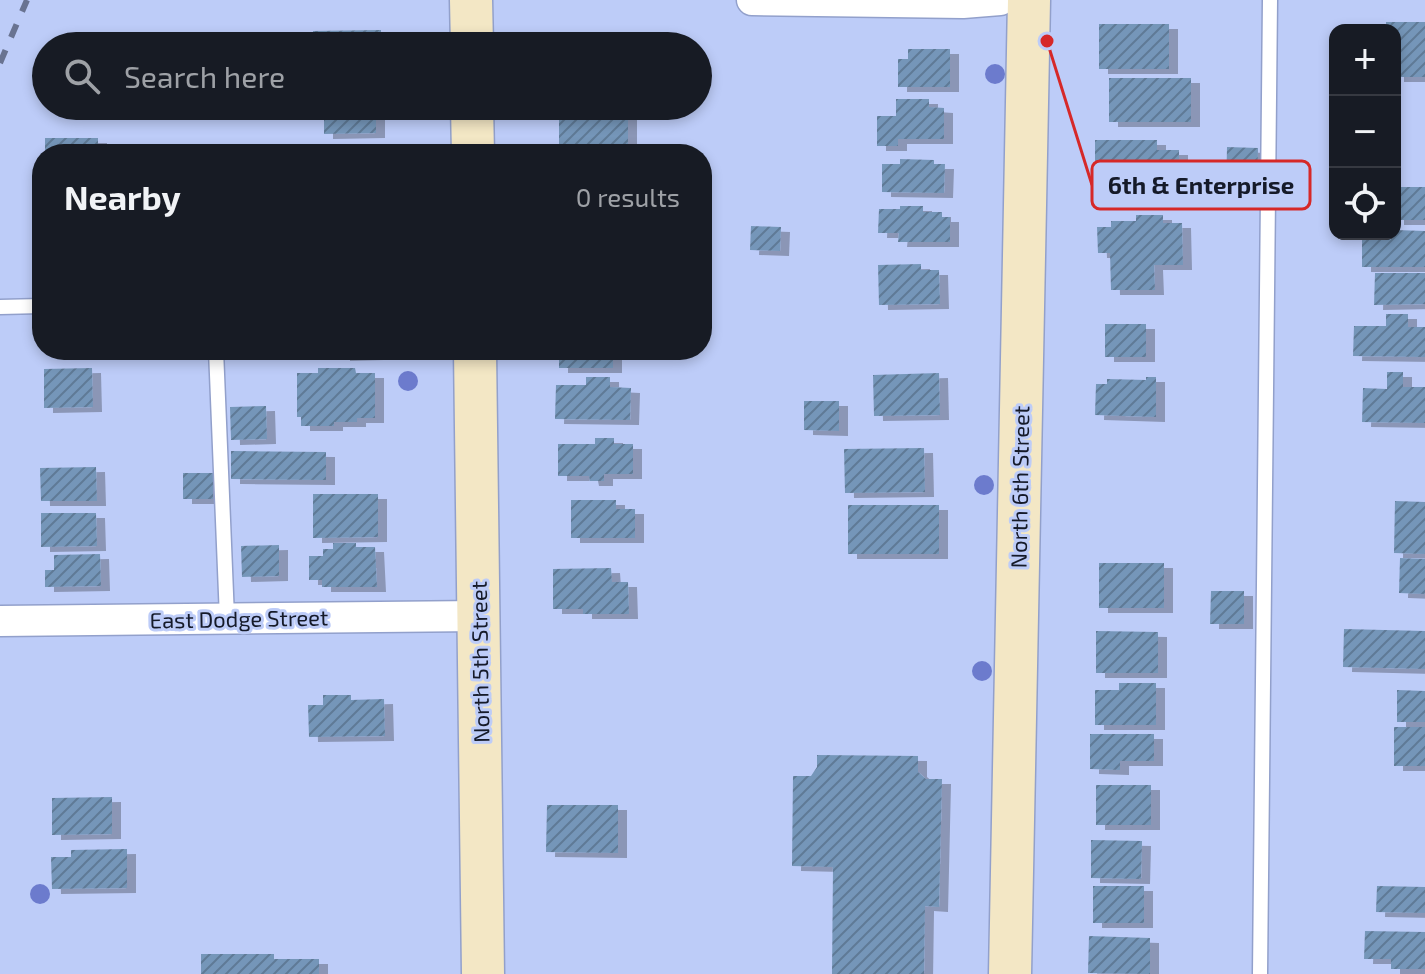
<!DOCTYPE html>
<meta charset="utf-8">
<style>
:root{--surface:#171b24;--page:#242831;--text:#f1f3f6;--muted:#9ea1a6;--line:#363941}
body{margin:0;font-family:"Exo 2",sans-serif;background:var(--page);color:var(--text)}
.controls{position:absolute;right:24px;top:24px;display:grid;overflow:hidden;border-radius:16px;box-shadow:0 4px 12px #0003}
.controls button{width:72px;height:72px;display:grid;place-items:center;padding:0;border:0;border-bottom:2px solid var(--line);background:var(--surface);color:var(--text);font:40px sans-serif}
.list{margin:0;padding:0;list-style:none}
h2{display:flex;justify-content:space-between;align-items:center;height:104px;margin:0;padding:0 32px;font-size:34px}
h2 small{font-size:26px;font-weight:400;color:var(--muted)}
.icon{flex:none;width:44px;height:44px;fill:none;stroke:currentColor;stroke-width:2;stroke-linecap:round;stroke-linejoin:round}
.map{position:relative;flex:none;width:1425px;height:974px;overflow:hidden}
.search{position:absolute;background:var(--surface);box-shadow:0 4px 12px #0003;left:32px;top:32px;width:680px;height:88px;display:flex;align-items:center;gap:20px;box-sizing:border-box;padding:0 28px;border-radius:44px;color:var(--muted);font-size:30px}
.panel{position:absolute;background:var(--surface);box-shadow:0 4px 12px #0003;left:32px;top:144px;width:680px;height:216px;border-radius:32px}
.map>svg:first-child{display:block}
</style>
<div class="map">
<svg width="1425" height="974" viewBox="0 0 1425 974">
<defs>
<pattern id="building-hatch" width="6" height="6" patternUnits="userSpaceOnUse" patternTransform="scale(2)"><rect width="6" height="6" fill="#7596b9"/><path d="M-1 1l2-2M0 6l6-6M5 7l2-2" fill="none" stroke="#5f7a96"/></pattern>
<filter id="shadow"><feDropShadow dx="9" dy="5" stdDeviation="0" flood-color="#0004"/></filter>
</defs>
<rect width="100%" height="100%" fill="#bdccf8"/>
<g fill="url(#building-hatch)" filter="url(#shadow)">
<path d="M1386,22H1425V77H1395V30H1386Z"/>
<rect x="1099" y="24" width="70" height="45"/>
<path d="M381,30V46H313V31Z"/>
<path d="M908,49H950V87H898V59H908Z"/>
<rect x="1109" y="78" width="82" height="44"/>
<path d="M896,99H929V107L944,108V139H898V146H877V116H896Z"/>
<path d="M324,106H376V133L324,134Z"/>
<path d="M559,109L628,110V154H559Z"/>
<rect x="45" y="138" width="53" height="16"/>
<path d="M1095,140H1157V150H1179V180H1095Z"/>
<path d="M1227,147L1258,148L1257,194L1226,193Z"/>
<path d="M900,159L934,160V164H945L944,193L882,192V164H900Z"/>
<rect x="1395" y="187" width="30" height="33"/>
<path d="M900,206H923V212H942V217H950V242H898L899,233H878L879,209H900Z"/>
<path d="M1136,215H1163V223H1182L1183,265H1154L1155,290H1111L1110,253H1098L1097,227H1111V221H1136Z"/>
<path d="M751,226L781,227L780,251L750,250Z"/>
<path d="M1395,230L1425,231V267H1362V234H1395Z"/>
<path d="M921,264V270H939L940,304L879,305L878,265Z"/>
<path d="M1375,273H1425V304L1374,305Z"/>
<path d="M1386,314H1408V327H1425V357L1353,356L1354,326H1386Z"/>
<rect x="1105" y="324" width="41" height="33"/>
<path d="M341,350H375V355L341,356Z"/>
<rect x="559" y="350" width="54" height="18"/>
<path d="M92,368L93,407L44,408V369Z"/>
<path d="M318,368H355L356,373H375V418H357V422H334V426H301V417H297V373H318Z"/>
<path d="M1387,372H1403V387H1425V423L1362,422L1363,388L1387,389Z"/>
<path d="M939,373L940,415L874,416L873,375Z"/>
<path d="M586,377H610V387L631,388L630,420L555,419L556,385H586Z"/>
<path d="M1146,377H1156V417L1095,415L1096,384H1107V379L1146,380Z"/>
<path d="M804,401H839V431L804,430Z"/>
<path d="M266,406L267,439L231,440L230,407Z"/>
<path d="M595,438H614V444H633V474H604V481H590L589,476H558V444H595Z"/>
<path d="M924,448L925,492L845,493L844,449Z"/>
<path d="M231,451L326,452V480L231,479Z"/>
<path d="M96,467L97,501H41L40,468Z"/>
<rect x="183" y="473" width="30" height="26"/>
<path d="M313,494H378V537L313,538Z"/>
<path d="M571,500H616V509H635V538H571Z"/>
<path d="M1395,501L1425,502V554L1394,553Z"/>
<rect x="848" y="505" width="91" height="49"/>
<path d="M41,513H96L97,546L41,547Z"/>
<path d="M333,543H356V547H375L377,587H322V580H309V556H323V549H333Z"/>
<path d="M279,545V576L242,577L241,546Z"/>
<path d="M100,554L101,586L45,587V570H54V555Z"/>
<path d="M1400,558L1425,559V594L1399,593Z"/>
<rect x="1099" y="563" width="65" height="45"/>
<path d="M611,568L612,582H628L629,614H583V609H553V569Z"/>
<path d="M1211,591H1244V624H1210Z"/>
<path d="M1344,629L1425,631V669L1343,667Z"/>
<path d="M1096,631L1158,632V673H1096Z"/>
<path d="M1119,683H1156V725H1095V690H1119Z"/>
<path d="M1397,690L1425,691V722H1397Z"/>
<path d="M323,695H351V700L384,699L385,736L309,737L308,705H323Z"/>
<rect x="1394" y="727" width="31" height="39"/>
<path d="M1090,734H1154V761H1120V770L1090,769Z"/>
<path d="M817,755L918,756V772L926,779H942L939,907L925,906L924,974H832L833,867L792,866L793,776H811L817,767Z"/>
<rect x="1096" y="785" width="55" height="40"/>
<path d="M112,797V834L52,835V798Z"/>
<path d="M547,805H618V853L546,852Z"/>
<path d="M1091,840L1142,841L1141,879L1091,878Z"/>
<path d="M127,849V888L52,889L51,857H71V850Z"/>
<rect x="1093" y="886" width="51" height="37"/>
<path d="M1377,886L1425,887V913L1376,912Z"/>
<path d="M1365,931L1425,932V969H1391V959H1364Z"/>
<path d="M1089,936L1150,938V974L1088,973Z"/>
<path d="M201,954H274V959H319V974H201Z"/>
</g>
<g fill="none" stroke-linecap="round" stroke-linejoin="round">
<defs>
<g id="lane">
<path d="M0,307L42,306"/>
<path d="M216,350L227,618"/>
<path d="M1260,974L1270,0"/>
</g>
<g id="street">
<path d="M752,0L963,3L1000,0"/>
<path d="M0,621L479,616"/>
</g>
<g id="secondary">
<path d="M471,0L472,46"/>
<path d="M472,106L473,154"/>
<path d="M475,350L483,974"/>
<path d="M1010,974L1029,0"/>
</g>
</defs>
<use href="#lane" stroke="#92a0cb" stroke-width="17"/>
<use href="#street" stroke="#92a0cb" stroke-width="33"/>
<use href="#secondary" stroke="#92a0cb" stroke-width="45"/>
<use href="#lane" stroke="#fff" stroke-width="14"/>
<use href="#street" stroke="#fff" stroke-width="30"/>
<use href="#secondary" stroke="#f3e7c5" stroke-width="42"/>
<path stroke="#697391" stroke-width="6" stroke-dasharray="14 14" stroke-linecap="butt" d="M0,63L27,0"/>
</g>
<g fill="#6c7bcd">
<circle cx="995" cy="74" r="10"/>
<circle cx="408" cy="381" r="10"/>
<circle cx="984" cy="485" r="10"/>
<circle cx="982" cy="671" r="10"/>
<circle cx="40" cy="894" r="10"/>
</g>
<g text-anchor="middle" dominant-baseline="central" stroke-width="6" stroke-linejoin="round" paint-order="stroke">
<g font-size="22" fill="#151a29" stroke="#bdccf8">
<text transform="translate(1019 487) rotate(-89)">North 6th Street</text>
<text transform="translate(239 618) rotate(-1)">East Dodge Street</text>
<text transform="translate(479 662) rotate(-91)">North 5th Street</text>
</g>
</g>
<path fill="none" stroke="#d62828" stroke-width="3" d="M1047 41L1092 185"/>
<circle fill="#d62828" stroke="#bdccf8" stroke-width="3" cx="1047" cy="41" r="8"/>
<rect fill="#bdccf8" stroke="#d62828" stroke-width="3" x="1092" y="161" width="218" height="48" rx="8"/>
<g font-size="24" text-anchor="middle" font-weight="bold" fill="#151a29">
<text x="1201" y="194">6th &amp; Enterprise</text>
</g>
</svg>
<div class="controls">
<button>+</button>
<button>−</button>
<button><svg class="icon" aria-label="locate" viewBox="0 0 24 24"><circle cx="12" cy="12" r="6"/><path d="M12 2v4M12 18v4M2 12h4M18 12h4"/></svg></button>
</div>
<div class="search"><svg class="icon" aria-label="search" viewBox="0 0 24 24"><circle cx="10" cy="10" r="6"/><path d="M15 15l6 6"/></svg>Search here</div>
<section class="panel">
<h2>Nearby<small>0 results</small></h2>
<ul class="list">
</ul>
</section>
</div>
